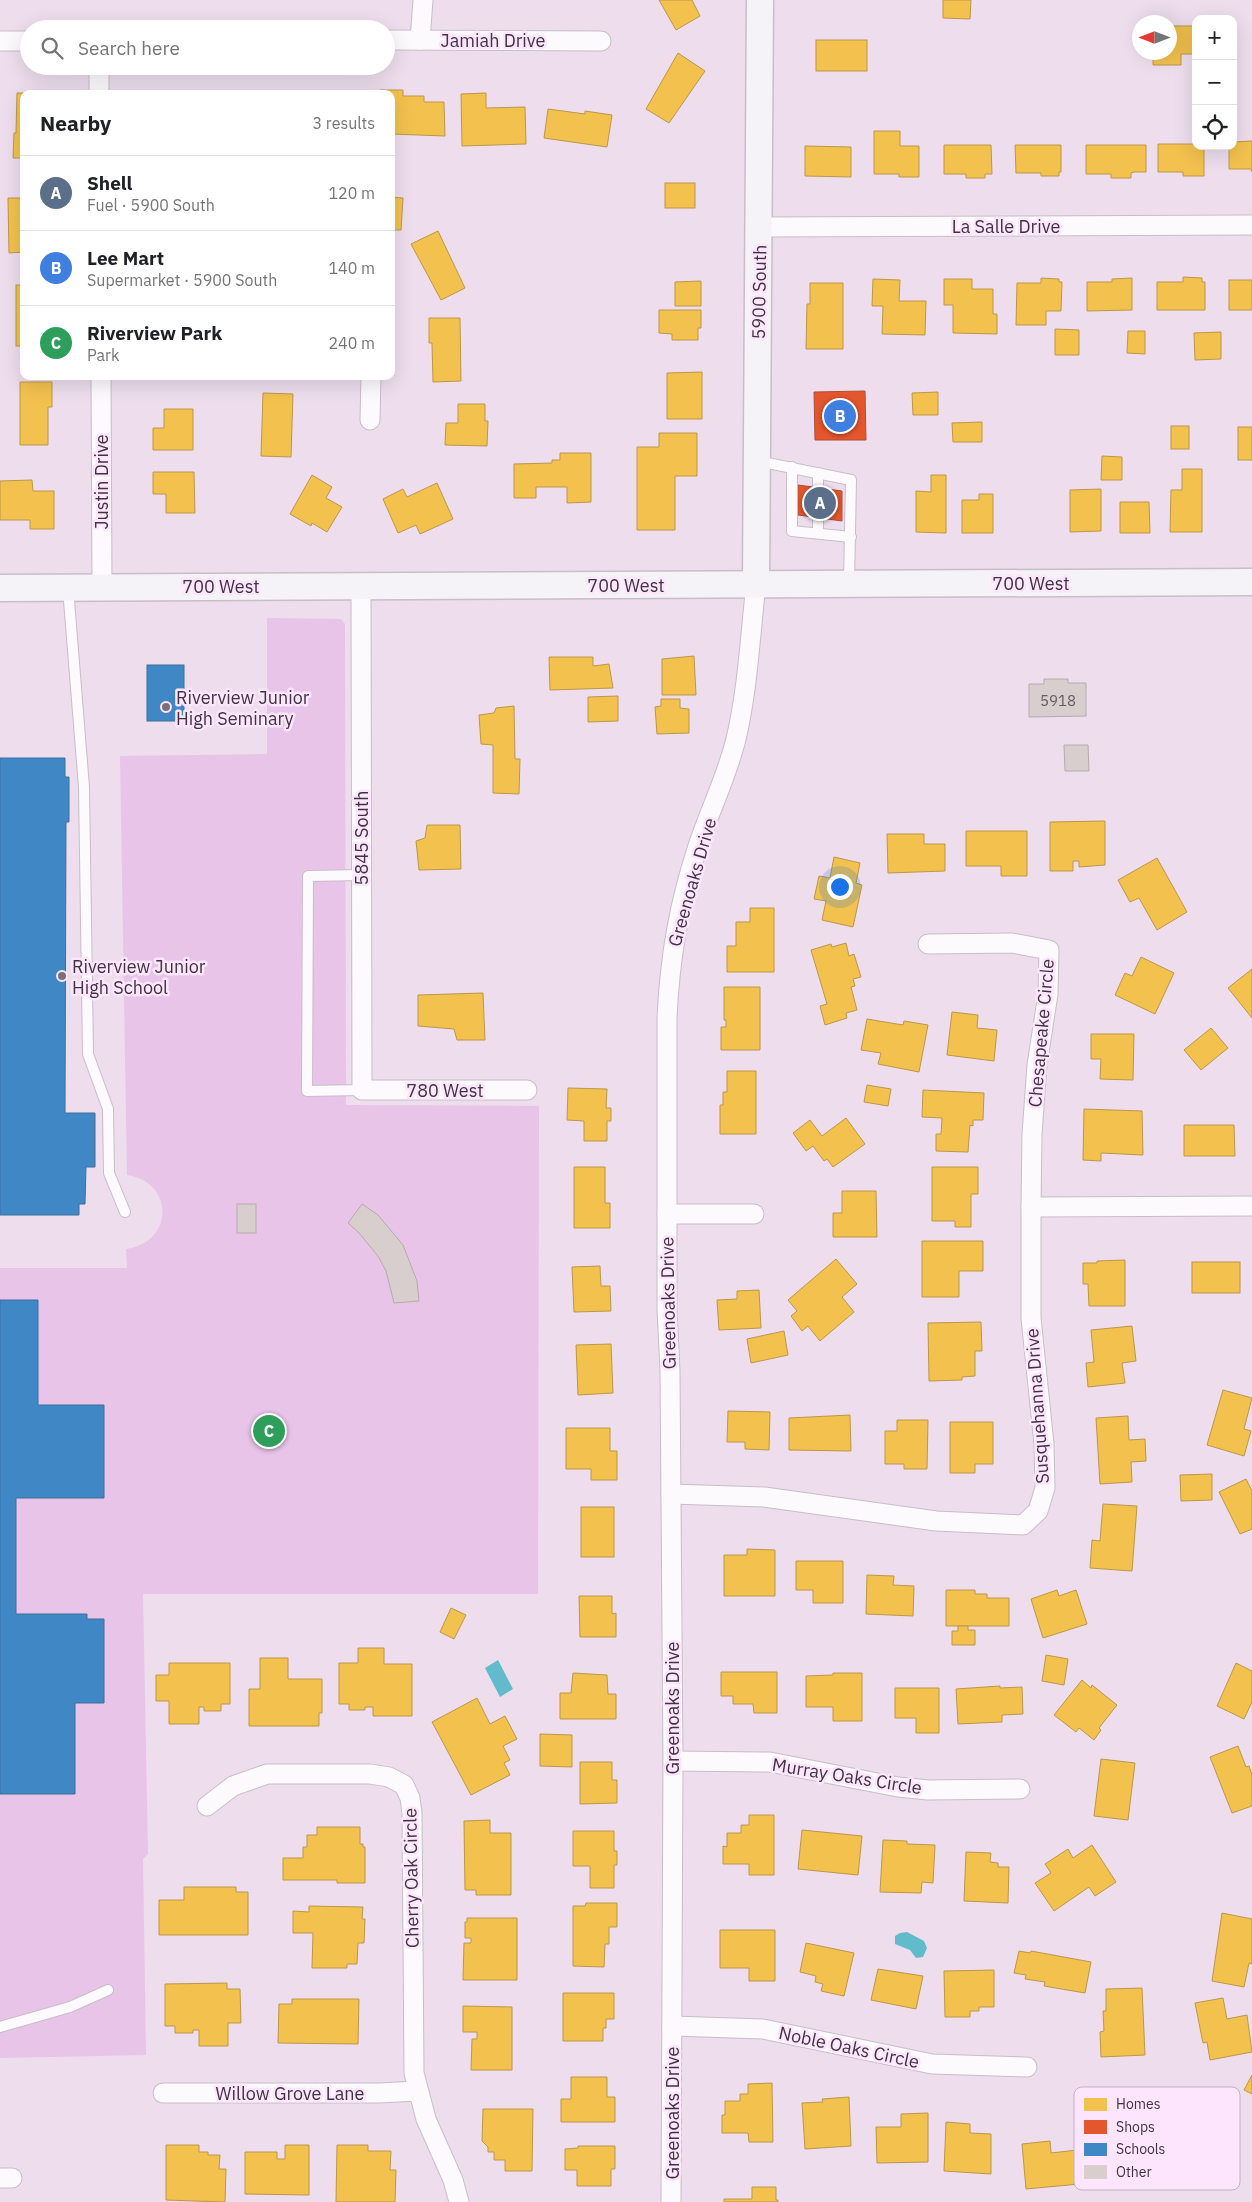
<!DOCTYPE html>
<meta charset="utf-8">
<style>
:root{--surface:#fff;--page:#f6f6f6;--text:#202124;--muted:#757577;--line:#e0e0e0;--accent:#ea580c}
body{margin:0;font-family:"IBM Plex Sans",sans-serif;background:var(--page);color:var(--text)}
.controls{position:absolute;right:15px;top:15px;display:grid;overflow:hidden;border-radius:10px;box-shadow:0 5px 20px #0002}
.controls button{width:45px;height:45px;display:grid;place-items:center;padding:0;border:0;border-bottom:1px solid var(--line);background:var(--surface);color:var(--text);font:25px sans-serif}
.compass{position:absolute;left:1132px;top:15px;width:45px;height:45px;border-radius:50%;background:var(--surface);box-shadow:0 5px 20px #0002;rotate:270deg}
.you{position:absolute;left:839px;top:886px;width:18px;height:18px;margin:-12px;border:4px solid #fff;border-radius:50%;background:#1a73e8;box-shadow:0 0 0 8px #1a73e833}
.badge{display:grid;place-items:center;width:32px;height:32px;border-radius:50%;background:var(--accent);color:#fff;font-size:16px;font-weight:700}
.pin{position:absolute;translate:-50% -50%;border:2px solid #fff;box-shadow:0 1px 5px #0006}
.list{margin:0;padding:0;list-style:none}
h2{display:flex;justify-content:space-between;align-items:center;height:65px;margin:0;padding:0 20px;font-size:21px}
h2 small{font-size:16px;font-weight:400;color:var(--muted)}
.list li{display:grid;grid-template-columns:32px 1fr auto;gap:15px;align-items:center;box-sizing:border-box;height:75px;padding:0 20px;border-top:1px solid var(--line)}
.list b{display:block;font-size:19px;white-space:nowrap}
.list p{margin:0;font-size:16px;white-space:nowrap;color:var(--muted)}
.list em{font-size:16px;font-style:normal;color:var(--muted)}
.icon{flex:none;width:28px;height:28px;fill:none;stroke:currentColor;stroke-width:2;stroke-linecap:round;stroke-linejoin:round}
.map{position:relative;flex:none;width:1252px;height:2202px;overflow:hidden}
.search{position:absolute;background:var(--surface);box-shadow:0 5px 20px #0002;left:20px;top:20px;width:375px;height:55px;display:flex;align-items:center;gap:12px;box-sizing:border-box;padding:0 18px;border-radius:28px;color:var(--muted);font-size:19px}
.panel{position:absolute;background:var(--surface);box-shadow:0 5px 20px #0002;left:20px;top:90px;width:375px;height:290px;border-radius:10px}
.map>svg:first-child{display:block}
</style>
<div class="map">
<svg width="1252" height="2202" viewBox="0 0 1252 2202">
<rect width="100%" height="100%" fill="#eddded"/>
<path fill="#e8c4e8" d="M267,618L341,619L345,624L346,1105L539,1106L538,1594H143L148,1854L143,1859L146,2055L0,2058V1268H127L126,1249C174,1243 175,1182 127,1175L120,756L267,754Z"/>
<g fill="#62bbca">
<path d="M498,1660L513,1689L500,1697L485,1668Z"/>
<path d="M907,1932L924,1941L927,1948L923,1957L916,1958L910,1950L895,1944V1936L900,1933Z"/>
</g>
<g fill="#f2c14e" stroke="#bc974a">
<path d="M659,0H692L700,16L676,30Z"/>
<path d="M943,0H971L970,19L943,18Z"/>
<path d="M1170,26H1196V54H1181V65H1153V52H1170Z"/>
<rect x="816" y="40" width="51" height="31"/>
<path d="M678,53L705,71L669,123L646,109Z"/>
<path d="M380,90H403V96H424V102H444L445,136L391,134V94H380Z"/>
<rect x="299" y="92" width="23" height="2"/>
<path d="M17,93H45L24,94V158H13L14,133H16Z"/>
<path d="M486,93V108L525,107L526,144L462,146L461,94Z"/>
<path d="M548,109L585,114V111L612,115L607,147L544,138Z"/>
<path d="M874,131H900V146H919V177H899V174H874Z"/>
<path d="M1252,141V172L1251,169H1229V146H1233V142Z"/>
<path d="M1158,144H1196V146H1204V176H1183V172H1158Z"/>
<path d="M944,145H991L992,174H985V178H966V174H944Z"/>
<path d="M1015,145H1061V172H1059V176H1041V173H1016Z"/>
<path d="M1086,145H1146V172H1134L1131,173V178H1111V174H1086Z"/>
<path d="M805,146L851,147V177L805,176Z"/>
<rect x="665" y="183" width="30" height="25"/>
<path d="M391,197L403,198L401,230H391Z"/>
<path d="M8,198H24V252L9,253Z"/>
<path d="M438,231L465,288L441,300L411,244Z"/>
<path d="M1183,277L1202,278V282H1205V310H1157V282H1183Z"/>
<path d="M1041,278L1059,279V282H1062L1061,311H1046V325H1016L1017,283H1041Z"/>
<path d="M1132,278V310L1087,311V282H1112V279Z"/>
<path d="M873,279L900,280L899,301H926L925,335L882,334L883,306H872Z"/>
<path d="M944,279H972V289H993V314H997V334L953,333V305H944Z"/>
<rect x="1229" y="280" width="23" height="30"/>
<path d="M701,281V306H675V282Z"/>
<path d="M810,283H843V349H806L807,304H810Z"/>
<rect x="16" y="285" width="8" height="61"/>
<path d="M659,310H701V328H698V340H672V334L659,333Z"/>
<path d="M429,318H460L461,381L433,382L432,343H429Z"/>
<path d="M1055,329L1079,330V355H1055Z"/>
<path d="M1128,331H1145V354L1127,353Z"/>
<path d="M1221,332V359L1195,360L1194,333Z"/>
<path d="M702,372V419H667V373Z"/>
<path d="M20,382H52V407H48V445H20Z"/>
<path d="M938,392V415H913L912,393Z"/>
<path d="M263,393L293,394L291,457L261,456Z"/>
<path d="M458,404H485V421H488L487,446L445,445L446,423H458Z"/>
<path d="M164,409H193V450H153V428H164Z"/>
<path d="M982,422V442H953L952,423Z"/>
<rect x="1171" y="426" width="18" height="23"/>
<rect x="1238" y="427" width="14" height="33"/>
<path d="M659,433H697V476H675V530H637V447H659Z"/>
<path d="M560,453H591V502L567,503V487H536V498H514V464L552,463V460H560Z"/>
<path d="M1102,456L1122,457V480H1101Z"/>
<path d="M1182,469H1202V532H1170L1171,490H1182Z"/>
<path d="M153,472H194L195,513H166V494H153Z"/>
<path d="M312,475L332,487L326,498L342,507L327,532L312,523L311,526L290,514Z"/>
<path d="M931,475H946V533L916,532V491L931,492Z"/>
<path d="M32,480L33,491H54V529H30V520H0V481Z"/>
<path d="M437,483L453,519L420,534L416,525L398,533L383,499L403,489L407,497Z"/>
<path d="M1101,489V531L1070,532V490Z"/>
<path d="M979,494H993V533H962V500H979Z"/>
<path d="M1120,502H1149L1150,533H1120Z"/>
<path d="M694,656L696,695H662V659Z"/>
<path d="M549,657H593V666L609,664L613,688L550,690Z"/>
<path d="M618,696V721L588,722V697Z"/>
<path d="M661,699H680V708L689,709V733L657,734L655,707L661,706Z"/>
<path d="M514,706L515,759H520L519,794L493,793V745L481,744L479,715L494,713L496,708Z"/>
<path d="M1105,821V865L1079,867V861H1073V871H1050V822Z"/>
<path d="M427,825H460L461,869L419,870L416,841L425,838Z"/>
<path d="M966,831H1027V876H1001V866H966Z"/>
<path d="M887,834H924V844H945V871L888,873Z"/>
<path d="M834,857L860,863L856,883L862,885L853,927L822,920L826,901L814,899L819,876L830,878Z"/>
<path d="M1157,858L1187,912L1157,930L1139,898L1130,902L1118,880Z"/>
<path d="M750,908H774V972H727V946H736V922H750Z"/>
<path d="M846,943L849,956L854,954L861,977L853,979L855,986L851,987L857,1010L846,1013L847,1018L825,1025L820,1006L827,1004L811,950L831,944L832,947Z"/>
<path d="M1141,957L1174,973L1155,1014L1115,995L1125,973L1132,976Z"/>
<path d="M1252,969V1018L1228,988Z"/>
<path d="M724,987H760V1050H721V1027H726V1020H724Z"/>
<path d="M483,993L485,1040H457L454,1029L418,1026V995Z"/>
<path d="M952,1012L978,1015L977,1028L997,1030L994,1061L947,1055Z"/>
<path d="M867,1019L903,1025L904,1021L928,1025L919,1072L878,1064L881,1053L861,1050Z"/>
<path d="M1211,1028L1228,1048L1201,1070L1184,1050Z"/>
<path d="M1091,1034H1134L1133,1080L1100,1079L1101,1059H1091Z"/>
<path d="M727,1071H756V1134H720V1105H723V1092H727Z"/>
<path d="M867,1085L891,1089L888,1106L864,1102Z"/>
<path d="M568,1088L607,1089L606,1108H611V1121H607V1141H584V1121L567,1120Z"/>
<path d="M923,1090L984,1093L983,1120H973V1126L970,1125L968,1152L936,1151V1134H941L942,1118L922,1117Z"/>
<path d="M1084,1109L1142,1111L1143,1155L1101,1153V1161L1083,1160Z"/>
<path d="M846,1118L865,1144L833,1167L827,1159L824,1161L813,1146L806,1151L793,1133L810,1120L822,1136Z"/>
<path d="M1184,1125H1234L1235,1156H1184Z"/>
<path d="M574,1167H605V1203H610V1228H574Z"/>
<path d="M932,1167H978V1194H971V1227H955V1221H932Z"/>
<path d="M842,1191H876L877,1237H833V1213H842Z"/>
<path d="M922,1241H983V1271H959V1297H922Z"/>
<path d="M836,1259L857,1284L842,1297L854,1312L820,1341L808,1326L802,1331L791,1316L797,1311L788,1300Z"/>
<path d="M1125,1260V1306H1089L1088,1284H1083V1263H1097V1261Z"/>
<rect x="1192" y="1262" width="48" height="31"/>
<path d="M600,1266L601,1286H610L611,1311L574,1312L572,1267Z"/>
<path d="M759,1290L761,1328L719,1330L717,1300L737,1299V1291Z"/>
<path d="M981,1322L982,1351H975V1376L962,1377V1380L929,1381L928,1323Z"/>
<path d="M1132,1326L1136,1361L1122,1363L1125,1383L1088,1387L1086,1363L1094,1362L1091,1330Z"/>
<path d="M784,1331L788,1355L751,1363L747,1339Z"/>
<path d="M611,1344L613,1393L578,1395L576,1345Z"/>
<path d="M1223,1390L1252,1398L1244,1429L1251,1431L1244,1456L1207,1445Z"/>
<path d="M728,1411L770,1412L769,1450L745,1449V1442H727Z"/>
<path d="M850,1415L851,1451L789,1450V1418Z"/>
<path d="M1128,1416L1129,1440L1145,1439L1146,1461L1131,1462L1132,1482L1100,1484L1096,1418Z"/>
<path d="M897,1420H928L927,1469H904V1464H885V1431H897Z"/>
<path d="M950,1422H993V1464H975V1473H950Z"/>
<path d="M566,1428H610V1451H617V1480H591V1469H566Z"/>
<path d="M1212,1474V1500L1181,1501L1180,1475Z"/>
<path d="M1246,1479L1252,1491V1529L1240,1534L1219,1492Z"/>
<path d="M1103,1504L1137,1506L1132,1571L1090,1568L1092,1540L1100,1541Z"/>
<rect x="581" y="1507" width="33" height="50"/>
<path d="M747,1549L775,1550V1596H724V1555H747Z"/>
<path d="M796,1561H843V1603H813V1590H796Z"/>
<path d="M867,1575L894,1576L893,1585L914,1586L913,1616L866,1614Z"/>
<path d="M946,1590H975V1594H987V1598H1009V1626H946Z"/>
<path d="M1057,1590L1059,1596L1076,1590L1087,1624L1043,1638L1031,1599Z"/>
<path d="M579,1596H612V1614L616,1613V1637H580Z"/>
<path d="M451,1608L466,1615L454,1639L440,1632Z"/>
<path d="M958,1626H968V1630H975V1645H952V1631H958Z"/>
<path d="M358,1648H384V1664H412V1716H373V1707H365V1710H349V1704H339V1663H358Z"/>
<path d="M1046,1655L1068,1659L1064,1685L1042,1681Z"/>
<path d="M260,1658H288V1679H322V1713H319V1726H249V1689H260Z"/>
<path d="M169,1663H230V1704H221V1711H204V1707H199V1724H169V1701H156V1675H169Z"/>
<path d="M1236,1663L1252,1671V1702L1244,1719L1217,1706Z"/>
<path d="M721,1672H777V1713H754L753,1704H733V1696H721Z"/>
<path d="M573,1673L607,1675L608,1694H616V1719H560V1693H571Z"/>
<path d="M833,1673H862V1721H833V1707H806V1676L833,1675Z"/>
<path d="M1082,1680L1091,1688L1092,1685L1117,1705L1099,1728L1101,1730L1094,1740L1079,1728L1076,1732L1054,1715Z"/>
<path d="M1000,1686V1688L1022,1687L1023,1714L1002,1715V1722L958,1724L956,1689Z"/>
<path d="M895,1688H939V1733H916V1718H895Z"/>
<path d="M477,1698L490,1724L505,1716L517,1739L503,1746L510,1760L504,1763L510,1775L471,1795L432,1722Z"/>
<path d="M540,1734L572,1735V1767L540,1766Z"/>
<path d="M1238,1746L1246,1767L1249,1766L1252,1775V1806L1232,1813L1210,1757Z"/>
<path d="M1101,1759L1135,1763L1128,1820L1094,1816Z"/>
<path d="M580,1762H612V1780H617V1803L580,1804Z"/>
<path d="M749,1815H774V1875H749V1864H723V1846L727,1847V1833H741V1825H749Z"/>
<path d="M490,1820V1833H511V1895H476V1890H465L464,1821Z"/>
<path d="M317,1827H360V1844H363V1847H365V1883H337V1880H283V1858H303V1847H307V1835H317Z"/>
<path d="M802,1830L862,1836L858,1875L798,1869Z"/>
<path d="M573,1831H614V1851H617V1865H614V1888H590V1866H573Z"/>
<path d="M883,1840L907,1841V1844L935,1845L933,1883L922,1882L921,1893L880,1892Z"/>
<path d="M1092,1845L1116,1882L1095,1896L1089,1887L1054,1911L1035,1883L1051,1873L1045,1864L1068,1849L1073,1858Z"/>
<path d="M966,1852L991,1853L990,1862L998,1863V1867H1009L1008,1903L964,1901Z"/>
<path d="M184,1887H236V1892H248V1935H159V1900H184Z"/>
<path d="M586,1903H617V1927H609V1944H605L604,1967L573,1966V1906H585Z"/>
<path d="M309,1906L363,1907L362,1919H365L364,1943H358L357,1964H347V1968H312L313,1933H293V1911L309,1912Z"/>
<path d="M1222,1913L1252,1919V1964L1249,1963L1244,1987L1212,1981Z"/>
<path d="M467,1918H517V1980H463L464,1943H471V1938H465V1922H467Z"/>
<path d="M720,1930H775V1981H749V1968H720Z"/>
<path d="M806,1943L854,1953L844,1996L821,1991L823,1984L815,1982L816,1976L800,1972Z"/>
<path d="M1019,1951L1030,1953L1031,1951L1091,1962L1085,1993L1044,1986L1045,1982L1025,1979L1026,1975L1014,1973Z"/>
<path d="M878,1969L923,1976L916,2009L871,2000Z"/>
<path d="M994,1970V2007H979V2011H970V2017H945L944,1971Z"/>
<path d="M227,1983V1989H240L241,2023H228V2046H199V2030H193V2033H175V2026H165V1984Z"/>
<path d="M1142,1988L1145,2055L1101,2057L1100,2032L1104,2031L1103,2011H1106V1989Z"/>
<path d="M563,1993H614V2019H606V2028H603V2041H563Z"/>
<path d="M1223,1998L1227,2019L1247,2015L1252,2052L1210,2060L1207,2042L1203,2043L1195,2003Z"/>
<path d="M292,1999H359L358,2044L278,2043L279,2004H292Z"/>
<path d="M463,2006L512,2007V2070H471L472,2039H477V2032H463Z"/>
<path d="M1252,2075V2094L1244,2090Z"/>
<path d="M571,2077H607V2097H615V2122H561V2099H571Z"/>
<path d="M772,2083L773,2142H749L748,2133H722V2115H725V2101H740V2094H748V2084Z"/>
<path d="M849,2097L851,2146L805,2149L802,2103L823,2102L822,2099Z"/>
<path d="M483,2109H533L532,2171H505V2160H494V2152H488V2147L482,2141Z"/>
<path d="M928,2113V2162L877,2163L876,2127H901V2114Z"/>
<path d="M946,2122L970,2124V2133L991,2134V2174L944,2171Z"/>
<path d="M1050,2141L1051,2153L1086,2149L1090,2183L1026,2189L1022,2144Z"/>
<path d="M166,2145H199V2152H208V2155H220L219,2169H226L225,2202L166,2200Z"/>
<path d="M285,2145H309V2195L245,2194V2152H277V2159H285Z"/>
<path d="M337,2145H368V2151H391L390,2170H396L395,2202H336Z"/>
<path d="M578,2146H615V2169H611V2186H577V2170H565V2149L578,2148Z"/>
<path d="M752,2187H776V2200H778V2202H724V2199H752Z"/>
</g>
<g fill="#e4572e" stroke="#b24c33">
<path d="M865,391L866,440H815L814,392Z"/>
<path d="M798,485L842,491V521L798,515Z"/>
</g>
<g fill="#3f88c5" stroke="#3f6f9d">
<rect x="147" y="665" width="37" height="56"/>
<path d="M0,758H65V777H69V822H66L65,1113H95V1167H86L85,1204H79V1215H0Z"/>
<path d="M0,1300H38V1405H104V1498H16V1614H87V1619H104V1703H75V1794H0Z"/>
</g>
<g fill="#d8cece" stroke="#b5abac">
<path d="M1044,679H1068V683H1086V716L1029,717V684H1044Z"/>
<path d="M1064,745H1088L1089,771H1065Z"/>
<rect x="237" y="1204" width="19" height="29"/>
<path d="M362,1204L378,1215L403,1245L417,1281L419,1301L394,1303L386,1271L378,1256L359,1233L348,1223Z"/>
</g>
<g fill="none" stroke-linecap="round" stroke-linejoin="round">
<defs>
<g id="lane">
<path d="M758,461L851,480L849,583"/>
<path d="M792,467V531L851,537"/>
<path d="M818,473V487"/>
<path d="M818,533V518"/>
<path d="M68,588L84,787L88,1054L108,1109L109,1173L125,1212"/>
<path d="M361,875L308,876L307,1091L362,1090"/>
<path d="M0,2027L70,2007L108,1990"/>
</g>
<g id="street">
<path d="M386,40L601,41"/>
<path d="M420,40L423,0"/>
<path d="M0,41H29"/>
<path d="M99,66V94"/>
<path d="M759,227L1252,225"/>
<path d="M101,376L102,587"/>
<path d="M370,420L371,376"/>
<path d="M361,586L362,1090H527"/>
<path d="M1031,1207L1252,1206"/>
<path d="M667,1214H754"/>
<path d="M671,1494L764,1497L936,1521L1023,1525L1038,1511L1045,1488L1044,1444L1031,1318V1207L1032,1134L1037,1065L1048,994L1049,950L1012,943L928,944"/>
<path d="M673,1761L770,1762L898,1787L928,1790L1020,1789"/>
<path d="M207,1806L233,1786L267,1774H370L389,1777L404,1785L410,1798L412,1813L414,2073L426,2119L453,2180L459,2202"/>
<path d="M672,2026L763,2029L932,2064L1027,2067"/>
<path d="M163,2093H379L417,2091"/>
<path d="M0,2178H12"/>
<path d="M671,2202L673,1761L670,1371L667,1309V1017C670,956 679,904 698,846C710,810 727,776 736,739C748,688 750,636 756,585"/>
</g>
<g id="secondary">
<path d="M756,585L760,0"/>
<path d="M0,588L1252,582"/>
</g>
</defs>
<use href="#lane" stroke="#c9bdc9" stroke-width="12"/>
<use href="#street" stroke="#c9bdc9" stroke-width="21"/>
<use href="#secondary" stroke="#c9bdc9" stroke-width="29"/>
<use href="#lane" stroke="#fcfafc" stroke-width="10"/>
<use href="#street" stroke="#fcfafc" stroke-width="19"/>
<use href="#secondary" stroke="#f5f3f8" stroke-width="26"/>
</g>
<g fill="#7c6f7c" stroke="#fde5fd" stroke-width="2">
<circle cx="166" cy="707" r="5"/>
<circle cx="62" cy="976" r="5"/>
</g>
<g text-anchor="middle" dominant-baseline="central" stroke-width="5" stroke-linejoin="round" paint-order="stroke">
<g font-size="15" fill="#655a63">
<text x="1058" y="700">5918</text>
</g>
<g font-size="18" fill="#3f343f" stroke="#fde5fd">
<text x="493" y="40">Jamiah Drive</text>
<text x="1006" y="226">La Salle Drive</text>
<text transform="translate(759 292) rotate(-89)">5900 South</text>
<text transform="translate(101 482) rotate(-90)">Justin Drive</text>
<text x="1031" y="583">700 West</text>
<text x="626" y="585">700 West</text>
<text x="221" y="586">700 West</text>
<text transform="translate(361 838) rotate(-90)">5845 South</text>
<text transform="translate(692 882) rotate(-74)">Greenoaks Drive</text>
<text transform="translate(1041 1033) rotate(-85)">Chesapeake Circle</text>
<text x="445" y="1090">780 West</text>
<text transform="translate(668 1303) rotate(-91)">Greenoaks Drive</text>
<text transform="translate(1037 1406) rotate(-94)">Susquehanna Drive</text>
<text transform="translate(672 1708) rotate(-90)">Greenoaks Drive</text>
<text transform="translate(847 1776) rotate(9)">Murray Oaks Circle</text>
<text transform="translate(411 1878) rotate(-91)">Cherry Oak Circle</text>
<text transform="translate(849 2047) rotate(12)">Noble Oaks Circle</text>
<text x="290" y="2093">Willow Grove Lane</text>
<text transform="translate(672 2113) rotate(-90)">Greenoaks Drive</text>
</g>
<g font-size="18" fill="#3f343f" stroke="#fde5fd" text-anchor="start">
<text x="176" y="697">Riverview Junior<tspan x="176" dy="21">High Seminary</tspan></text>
<text x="72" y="966">Riverview Junior<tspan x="72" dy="21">High School</tspan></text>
</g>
</g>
<rect x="1074" y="2087" width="166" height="103" rx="8" fill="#fde5fd" stroke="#c4b0c4" stroke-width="1"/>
<rect x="1084" y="2098" width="23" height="13" fill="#f2c14e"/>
<rect x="1084" y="2120" width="23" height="14" fill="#e4572e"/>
<rect x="1084" y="2143" width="23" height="13" fill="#3f88c5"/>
<rect x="1084" y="2165" width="23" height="14" fill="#d8cece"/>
<g font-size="14" fill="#3f343f">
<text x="1116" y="2109">Homes</text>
<text x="1116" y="2132">Shops</text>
<text x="1116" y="2154">Schools</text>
<text x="1116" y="2177">Other</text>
</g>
</svg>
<div class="controls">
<button>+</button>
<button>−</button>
<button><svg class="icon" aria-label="locate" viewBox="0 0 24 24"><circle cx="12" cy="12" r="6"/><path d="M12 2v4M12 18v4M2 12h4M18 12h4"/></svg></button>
</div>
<svg class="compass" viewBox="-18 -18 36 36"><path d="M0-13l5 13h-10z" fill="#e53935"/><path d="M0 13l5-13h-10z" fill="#757577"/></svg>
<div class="you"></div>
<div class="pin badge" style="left:820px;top:503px;background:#5c6f8a">A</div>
<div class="pin badge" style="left:840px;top:416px;background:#3f7fe0">B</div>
<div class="pin badge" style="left:269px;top:1431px;background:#2e9e5b">C</div>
<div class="search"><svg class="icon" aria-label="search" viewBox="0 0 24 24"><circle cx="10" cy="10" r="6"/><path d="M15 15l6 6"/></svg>Search here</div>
<section class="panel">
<h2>Nearby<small>3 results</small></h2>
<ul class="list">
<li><span class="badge" style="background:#5c6f8a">A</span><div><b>Shell</b><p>Fuel · 5900 South</p></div><em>120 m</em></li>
<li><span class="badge" style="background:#3f7fe0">B</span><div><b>Lee Mart</b><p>Supermarket · 5900 South</p></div><em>140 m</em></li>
<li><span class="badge" style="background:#2e9e5b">C</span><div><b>Riverview Park</b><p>Park</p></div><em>240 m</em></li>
</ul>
</section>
</div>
